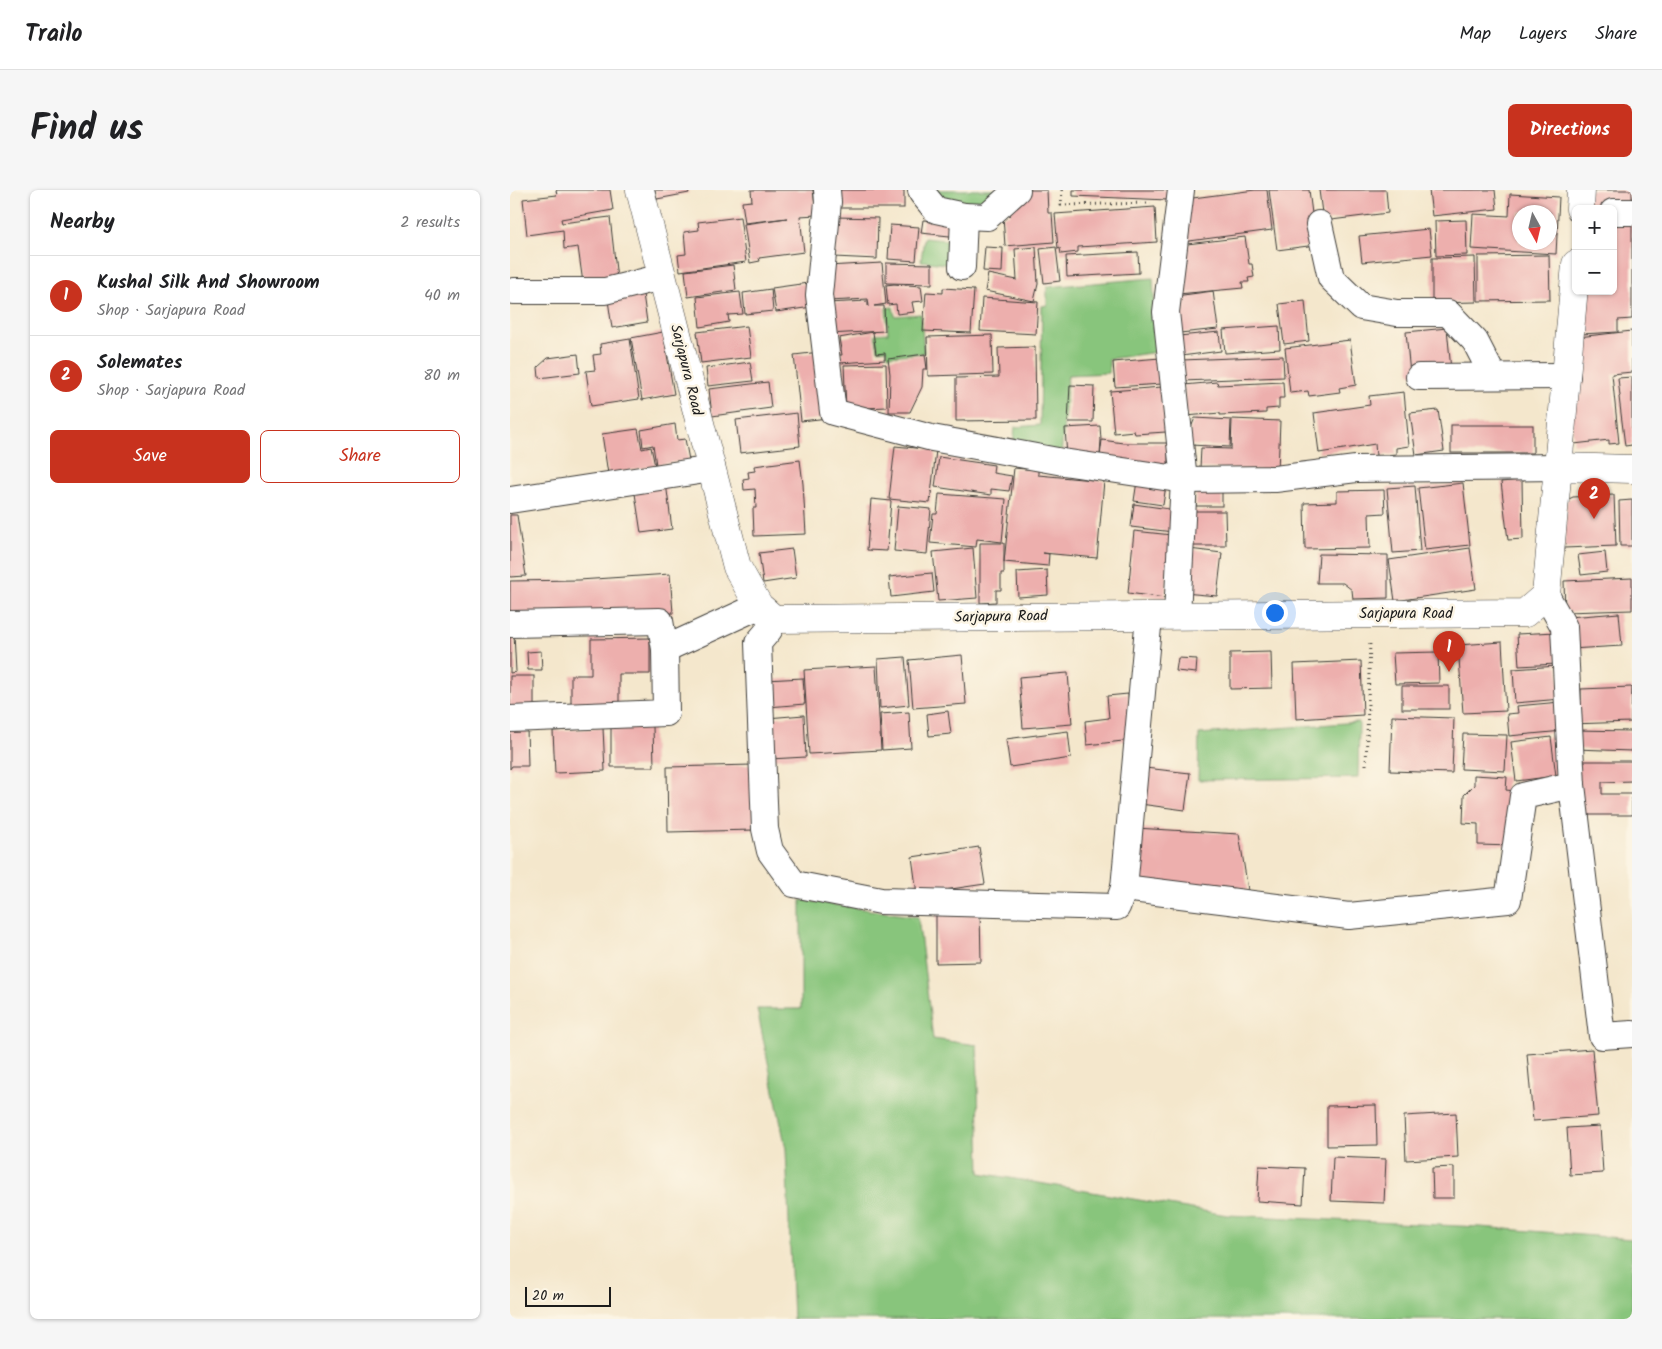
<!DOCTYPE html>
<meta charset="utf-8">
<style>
:root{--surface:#fff;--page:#f6f6f6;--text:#202124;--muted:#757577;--line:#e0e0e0;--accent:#c8321e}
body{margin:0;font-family:Kalam,sans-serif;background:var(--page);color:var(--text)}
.controls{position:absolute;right:15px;top:15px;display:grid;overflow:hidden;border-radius:8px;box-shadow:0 1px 4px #0004}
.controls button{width:45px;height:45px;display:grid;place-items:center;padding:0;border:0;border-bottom:1px solid var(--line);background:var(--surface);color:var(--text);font:25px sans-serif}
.compass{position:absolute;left:1002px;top:15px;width:45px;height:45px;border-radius:50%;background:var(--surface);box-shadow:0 1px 4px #0004;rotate:172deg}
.scale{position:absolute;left:15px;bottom:12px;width:86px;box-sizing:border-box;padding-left:5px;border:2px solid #1c1c1c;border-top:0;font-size:14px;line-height:18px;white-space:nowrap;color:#1c1c1c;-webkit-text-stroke:4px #fcf5e5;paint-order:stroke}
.you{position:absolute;left:764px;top:422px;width:18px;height:18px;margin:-12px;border:4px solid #fff;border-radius:50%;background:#1a73e8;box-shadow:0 0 0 8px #1a73e833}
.badge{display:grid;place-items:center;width:32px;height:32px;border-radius:50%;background:var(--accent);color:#fff;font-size:16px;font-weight:700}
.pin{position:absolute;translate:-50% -41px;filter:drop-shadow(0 1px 2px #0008)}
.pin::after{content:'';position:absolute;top:26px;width:18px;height:15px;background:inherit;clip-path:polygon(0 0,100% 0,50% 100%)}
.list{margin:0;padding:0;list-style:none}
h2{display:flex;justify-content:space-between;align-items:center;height:65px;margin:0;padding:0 20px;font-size:21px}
h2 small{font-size:16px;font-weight:400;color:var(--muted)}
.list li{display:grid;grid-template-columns:32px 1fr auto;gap:15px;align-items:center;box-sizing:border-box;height:80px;padding:0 20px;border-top:1px solid var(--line)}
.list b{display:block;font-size:19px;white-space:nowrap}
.list p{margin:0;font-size:16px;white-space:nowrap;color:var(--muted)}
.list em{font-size:16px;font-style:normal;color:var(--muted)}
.actions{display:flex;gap:10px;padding:15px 20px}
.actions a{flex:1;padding:11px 0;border:1px solid var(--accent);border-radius:8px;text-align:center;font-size:18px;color:var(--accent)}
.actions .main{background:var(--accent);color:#fff}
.map{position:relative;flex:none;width:1122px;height:1129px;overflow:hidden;border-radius:8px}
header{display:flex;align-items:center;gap:30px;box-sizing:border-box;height:70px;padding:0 25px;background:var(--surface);border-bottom:1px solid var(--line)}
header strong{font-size:24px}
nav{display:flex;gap:28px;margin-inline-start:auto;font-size:18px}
.intro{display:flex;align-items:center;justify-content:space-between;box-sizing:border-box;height:120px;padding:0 30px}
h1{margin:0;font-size:35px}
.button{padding:12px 22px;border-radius:8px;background:var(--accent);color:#fff;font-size:18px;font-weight:700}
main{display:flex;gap:30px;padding:0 30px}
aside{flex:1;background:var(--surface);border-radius:8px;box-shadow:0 1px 4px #0004}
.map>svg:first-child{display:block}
</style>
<header>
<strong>Trailo</strong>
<nav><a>Map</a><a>Layers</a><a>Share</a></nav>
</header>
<div class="intro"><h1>Find us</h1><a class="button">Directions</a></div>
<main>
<aside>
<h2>Nearby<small>2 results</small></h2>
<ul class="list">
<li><span class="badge">1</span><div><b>Kushal Silk And Showroom</b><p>Shop · Sarjapura Road</p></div><em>40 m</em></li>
<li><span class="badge">2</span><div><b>Solemates</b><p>Shop · Sarjapura Road</p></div><em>80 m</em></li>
</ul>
<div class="actions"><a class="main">Save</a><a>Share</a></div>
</aside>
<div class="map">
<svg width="1122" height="1129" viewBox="0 0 1122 1129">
<rect width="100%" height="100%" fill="#fcf5e5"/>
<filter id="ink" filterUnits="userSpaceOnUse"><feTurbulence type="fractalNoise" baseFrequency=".02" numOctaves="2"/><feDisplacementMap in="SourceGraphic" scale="10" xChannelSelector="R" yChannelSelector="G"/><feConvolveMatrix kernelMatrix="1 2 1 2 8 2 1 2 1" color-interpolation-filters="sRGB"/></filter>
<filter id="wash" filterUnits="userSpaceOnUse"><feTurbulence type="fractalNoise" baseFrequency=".0096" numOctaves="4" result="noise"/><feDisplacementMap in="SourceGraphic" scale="20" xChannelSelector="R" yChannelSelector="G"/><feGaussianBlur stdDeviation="1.12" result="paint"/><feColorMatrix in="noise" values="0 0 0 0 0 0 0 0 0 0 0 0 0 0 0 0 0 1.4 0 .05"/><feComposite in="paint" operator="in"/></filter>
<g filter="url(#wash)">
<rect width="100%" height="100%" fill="#f4e7cc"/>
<g fill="#88c57b" stroke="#52704c">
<path d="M423,0H496L474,20L424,9Z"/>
<path d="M414,48L446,51L443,75L411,71Z"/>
<path d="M643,88L647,162L599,169V183L558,185L551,267L503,255L505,237L530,235L532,116L537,115V97Z"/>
<path d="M383,117L385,126L411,124L414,163L378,166L376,159L368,160L365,144L378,143L376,118Z"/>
<path d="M849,532L848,588L688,590L689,544Z"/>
<path d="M291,710L408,727L423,849L467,855L470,983L717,1025L970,1037L1122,1049V1129H283L276,959L247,819H291Z"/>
</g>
<g id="blocks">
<g fill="#edafad" fill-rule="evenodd">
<path d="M46,0H100L103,20L51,29L52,33L100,27L107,89L73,93L68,57L54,59L53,40L17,45L13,9L47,5Z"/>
<path d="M145,0H178L179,3L147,9Z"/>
<path d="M241,0H303L306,25L290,26L294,62L249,68L250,71L240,73L234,34L277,28L235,33L232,12L242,11Z"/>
<rect x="324" y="0" width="70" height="18"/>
<path d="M517,0H537L538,23H542L544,52L495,56L493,26L500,25V15Z"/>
<path d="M563,0H658V10L563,6Z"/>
<path d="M745,0H757L762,40L672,52L675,9Z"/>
<path d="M759,0H799L806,55L767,60Z"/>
<path d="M809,0H876L878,23L813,31Z"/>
<path d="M919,0H985L987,19L922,26Z"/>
<path d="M1076,0H1122V17L1073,19Z"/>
<path d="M1000,4L1049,7L1046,64L961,59L963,24L999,26ZM1009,22H1040V52H1009Z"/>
<path d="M645,17L647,52L568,57V62L551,64L550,58L548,59L545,24Z"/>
<path d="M1122,24V129L1108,130V142L1071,144L1074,101H1103V25Z"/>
<path d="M230,27L236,72L170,81L168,65L176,64L174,42L189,40L188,32Z"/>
<path d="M326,27L368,28L367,69L324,67Z"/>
<path d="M413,30L450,33L449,47L411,43Z"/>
<path d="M956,30L957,65L926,66L925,31Z"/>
<path d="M380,35L409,37L406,71L378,69Z"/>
<path d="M919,39L922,65L852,72L849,46Z"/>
<path d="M735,47L739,74H742L744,87L738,88L739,92H732L733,98L668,104L669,55Z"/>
<path d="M475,57L493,58L492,82L473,81Z"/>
<path d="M526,57L528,94L524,111L475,101L478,84L507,90L505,59Z"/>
<path d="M546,57L550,91L534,93L530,59Z"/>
<path d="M628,62L629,83L557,87L556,66Z"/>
<path d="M1039,65L1040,110L968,111V66Z"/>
<path d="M965,67L966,112L922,113V68Z"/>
<path d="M372,73L376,114L364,116H374L375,141L318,144L317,113L358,111V116H359L358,109L318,111L317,76Z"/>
<path d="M376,73L422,74V94L376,93Z"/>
<path d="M223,75L226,100L178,107L175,81Z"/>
<path d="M298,93L302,117L266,122L262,98Z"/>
<path d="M384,94L411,96L413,111L402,112L404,122L387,124L386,114L378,115L376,95Z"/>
<path d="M433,98L464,100L461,143L413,141L416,102L433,103Z"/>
<path d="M261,99L263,121L235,124L233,103Z"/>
<path d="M703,101L708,139L670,143L666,106Z"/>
<path d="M230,102L233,124L218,125L219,132L190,137L187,107Z"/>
<path d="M133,104L137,132L102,138L98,110Z"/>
<path d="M472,108L528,112L526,144L470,141Z"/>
<path d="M795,111L799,151L774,154L769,114Z"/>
<path d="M237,136L241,167L191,173L187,142Z"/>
<path d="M769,136L770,159L715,163L713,140Z"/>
<path d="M937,138L941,180L900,184L896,142Z"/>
<path d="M1122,141V182L1102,184L1109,253L1099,254V250L1064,254L1059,205L1068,147Z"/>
<path d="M153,142L164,204L132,210L121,148Z"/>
<path d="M363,142L366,164L375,163V170L330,173L329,165H332L329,148Z"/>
<path d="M709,142L711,161L671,166L669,146Z"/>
<path d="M482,145L483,184L418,186L417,147Z"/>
<path d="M120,149L129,209L81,216L76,181L85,180L83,165L91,164L90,154Z"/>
<path d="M840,150L846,195L829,198L830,202L799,206L798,201L780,203L775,158Z"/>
<path d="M525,157L526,230L446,231V188L489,187L488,158Z"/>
<path d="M310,162L318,228L291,231L284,165Z"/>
<path d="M68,164L70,183L29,188L28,177L38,168Z"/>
<path d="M415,164L417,179H413L412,197L400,222H379L380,184L378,169Z"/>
<path d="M773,166L774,187L673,191L672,170Z"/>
<path d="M650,168L652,194L605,197L603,172Z"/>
<path d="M240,172L243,191L198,196L196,178Z"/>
<path d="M376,174L377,217L336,219L334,175Z"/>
<path d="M1122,187V255L1115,256L1109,207L1110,206L1108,188Z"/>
<path d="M258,192L261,218L202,226L199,199Z"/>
<path d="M707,192L708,195L773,192L774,208H769V218L756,219V223L710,225V223L676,226L674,195Z"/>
<path d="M560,195L584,196L583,232H558Z"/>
<path d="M652,197L656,242L625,244L624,241L604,243L600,201Z"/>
<path d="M894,202L899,256L886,258V264L866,266L865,254L809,263L804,223L860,215L859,206Z"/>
<path d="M928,220L934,261L906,265L900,223Z"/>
<path d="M287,223L290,256L230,263L226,230Z"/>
<path d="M685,228L721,230L720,257L680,255V240Z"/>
<path d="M722,229L770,231L768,281L690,278L691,258L721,259Z"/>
<path d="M165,234L167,250L175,249L179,270L146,275L143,255L133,257L131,240Z"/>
<rect x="941" y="235" width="82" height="28"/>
<path d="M590,236L591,250L590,266L592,250L613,253H658V276L557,267L555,238Z"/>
<path d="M128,239L132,259L141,257L145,276L98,284L92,244Z"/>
<path d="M385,256L426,260L420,313L379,309Z"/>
<path d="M429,267L484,275L483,283L502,286L499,301L481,299V305L425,297Z"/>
<path d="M290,270L293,294L296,344L244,346L243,318H246L245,299L234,300L233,289L239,288L238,282L245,281L244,276Z"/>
<path d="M504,278L528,280V285L594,291L587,368L533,363L539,364L538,376L494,372Z"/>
<path d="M1012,290L1013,349L998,350L991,292Z"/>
<path d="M627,291L656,295L653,315L624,311Z"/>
<path d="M156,293L162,339L131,343L124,297Z"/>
<path d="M953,293L960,355L915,360L908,298Z"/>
<path d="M905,296L910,361L883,363L877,298Z"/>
<rect x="686" y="300" width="26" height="16"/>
<path d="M874,300L875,323L859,324L860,358L795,359L794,313L827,312V301Z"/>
<path d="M429,304L496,309L492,352L467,349L466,357L420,353L423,324H427Z"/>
<path d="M1104,305L1106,356L1054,358L1057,310L1063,307Z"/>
<path d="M361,309L381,311L377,361L357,360Z"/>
<path d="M1122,310V356H1110L1109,311Z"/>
<path d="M624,314L666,320L663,342L621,337Z"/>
<path d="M388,316L421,319L417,364L384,361Z"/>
<path d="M682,321H715L716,356H683Z"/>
<path d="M0,325H7L16,386L0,387Z"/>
<path d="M624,341L662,345L655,408L618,403Z"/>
<path d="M470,353H494V383H491V400H486V412L470,413Z"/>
<path d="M463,358L467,408L428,411L423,362Z"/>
<path d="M960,358L966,399L885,411L879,370Z"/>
<path d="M282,359L286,388L253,393L249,363Z"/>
<path d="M679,359L712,363L707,406L674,403Z"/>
<path d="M1095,362L1097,382L1071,385L1068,365Z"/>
<path d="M809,364L878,365V408L843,409L842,400L833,393H807Z"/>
<path d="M537,380L538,405L508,407L507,382Z"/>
<path d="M422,383L424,402L381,407L379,387Z"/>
<path d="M160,384L163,423L114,426L0,427V391L69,390Z"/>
<path d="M1122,388V420L1055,422L1054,391Z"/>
<path d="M1109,423L1112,456L1060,459L1059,427Z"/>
<path d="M1046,442L1047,474L1009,476L1007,444Z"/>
<path d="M0,444H4L6,482L0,483Z"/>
<path d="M140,448V484H109V519L61,520V485H81V449Z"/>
<path d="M992,452L996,521L953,523L948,455Z"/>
<path d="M31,461L32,480H18L17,462Z"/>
<path d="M761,462L762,498L720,499V463Z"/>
<path d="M928,462L929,493L885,494L883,463Z"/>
<path d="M452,465L456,514L403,518L399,470Z"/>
<path d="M395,467L399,515L370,518L368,469Z"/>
<path d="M668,468L687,469L686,483L666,481Z"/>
<path d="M851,471L853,525L786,529L784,474Z"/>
<path d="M366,476L371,560L299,564L294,480Z"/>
<path d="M1048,476L1051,509L1005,513L1003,479Z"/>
<path d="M558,483L562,534L513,538L509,487Z"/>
<rect x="0" y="486" width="24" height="33"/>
<path d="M293,488L295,514L258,517L256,490Z"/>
<rect x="892" y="496" width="47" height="23"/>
<path d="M1121,497L1122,498L1121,532L1061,534L1060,511L1071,510V499Z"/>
<path d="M618,504L622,550L577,555L575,531L599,528L597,506Z"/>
<path d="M1050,512L1053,541L999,546L997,524L1008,523L1007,516Z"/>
<path d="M438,521L441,544L419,546L417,524Z"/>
<path d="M399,522L401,558L372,560L370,524Z"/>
<path d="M294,525L296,567L260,569L257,528Z"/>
<path d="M882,526L944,528L942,583L880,581Z"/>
<path d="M101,536H143L144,577H101Z"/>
<path d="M0,538H17L18,576H2L0,579Z"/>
<path d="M93,538L95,581L45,583L43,541Z"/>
<path d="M1065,540L1122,541V561L1065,559Z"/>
<path d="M558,541L561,568L500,577L496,549Z"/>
<path d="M953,544L997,545L995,581L951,579Z"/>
<path d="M1041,547L1046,586L1006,591L1001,552Z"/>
<path d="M1067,571H1122V591L1092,592V604H1122V625H1067Z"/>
<path d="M243,575L244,640L158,642L157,577Z"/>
<path d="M635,578L680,583L675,620L630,614Z"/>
<path d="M964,585L997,587L996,600L1005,601L1003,656L968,655V634L953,633L954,605L964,595Z"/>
<path d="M625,638L729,644L738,700L687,694L623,692Z"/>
<path d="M469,657L475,694L407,704L402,667Z"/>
<path d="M470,721L471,772L426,773V722Z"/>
<path d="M1082,859L1088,926L1023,931L1017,864Z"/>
<path d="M866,915L867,955L817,956V916Z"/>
<path d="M946,923L948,967L896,970L894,926Z"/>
<path d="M1090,936L1093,983L1060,985L1057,938Z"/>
<path d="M823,967L876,969L874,1013L821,1011Z"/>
<path d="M749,976L795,978L793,1014L747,1011Z"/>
<path d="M944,977V1008H923L922,978Z"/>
</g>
</g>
</g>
<g filter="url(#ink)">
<use href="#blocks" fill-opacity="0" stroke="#3c3a36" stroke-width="1"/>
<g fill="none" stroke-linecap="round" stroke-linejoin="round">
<defs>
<g id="street">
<path d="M317,0L318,12L309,105L323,222L422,248L553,272L674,290L765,289L846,279L1048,277"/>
<path d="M411,0L412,3L426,20L454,26L477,27L507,0"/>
<path d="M1103,22H1122"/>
<path d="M809,34L821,88L851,117L887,123H938L965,151L983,186"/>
<path d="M452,77L454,26"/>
<path d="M4,101H95L152,87"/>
<path d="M909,187L1057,186"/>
<path d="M0,310L202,279"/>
<path d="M1036,405L1054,437L1062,595L1092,846L1122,844"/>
<path d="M667,425L674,290L656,122L671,0"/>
<path d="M264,429L259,440L248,453L255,639L260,661L284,694L371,711L607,717L614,698L639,426"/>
<path d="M0,434L150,431L155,459L249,416"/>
<path d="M0,529L156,523L155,459"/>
<path d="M614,698L839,726L998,710L1013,606L1062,595"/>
</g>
<g id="secondary">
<path d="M130,0L227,377L249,416L264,429L1015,423L1036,405L1048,277L1122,279"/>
<path d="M1070,19L1071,0"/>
<path d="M1048,277L1066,74"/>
</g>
</defs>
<use href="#street" stroke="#3c3a36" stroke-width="28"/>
<use href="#secondary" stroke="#3c3a36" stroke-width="29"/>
<g stroke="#3c3a36" stroke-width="3" stroke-dasharray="1 4" stroke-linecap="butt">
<path d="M552,0L551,15L641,13"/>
<path d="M856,575L860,452"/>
</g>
<use href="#street" stroke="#fff" stroke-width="26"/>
<use href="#secondary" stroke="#fff" stroke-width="28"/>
</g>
</g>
<g text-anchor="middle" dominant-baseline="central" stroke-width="5" stroke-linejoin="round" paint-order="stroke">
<g font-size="15" fill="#1c1c1c" stroke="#fcf5e5">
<text transform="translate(176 180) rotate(76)">Sarjapura Road</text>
<text x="896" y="424">Sarjapura Road</text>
<text transform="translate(491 427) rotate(-1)">Sarjapura Road</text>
</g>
</g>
</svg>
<div class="controls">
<button>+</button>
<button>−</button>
</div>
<svg class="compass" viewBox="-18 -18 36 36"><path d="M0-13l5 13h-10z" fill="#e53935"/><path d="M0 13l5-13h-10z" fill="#757577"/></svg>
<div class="scale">20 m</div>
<div class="you"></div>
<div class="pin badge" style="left:939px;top:482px">1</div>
<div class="pin badge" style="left:1084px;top:329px">2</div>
</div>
</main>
